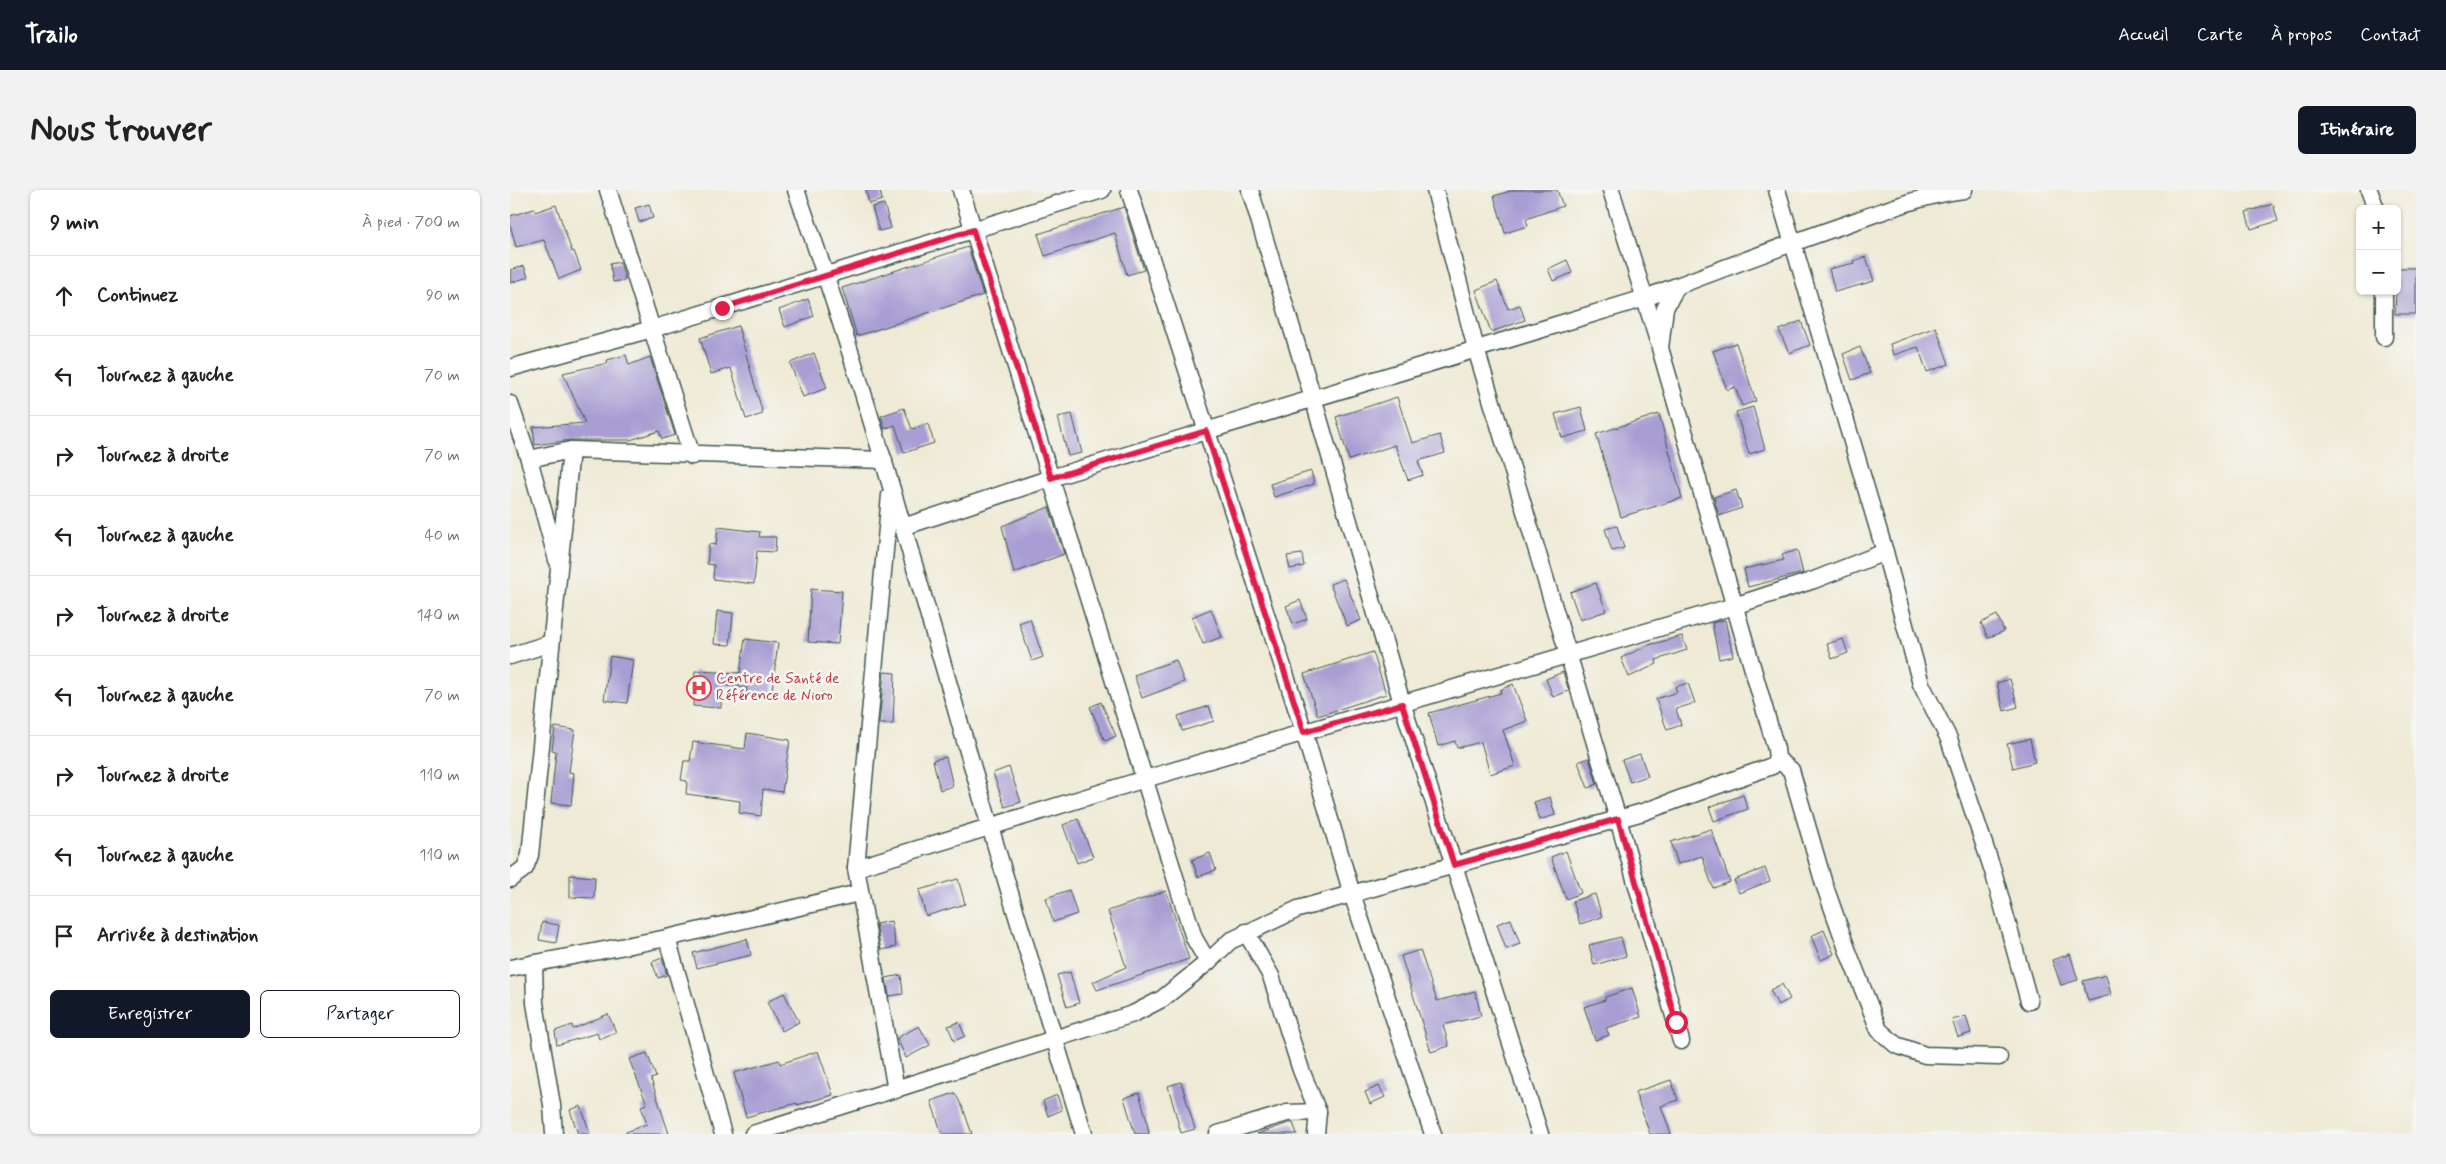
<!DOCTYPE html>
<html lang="fr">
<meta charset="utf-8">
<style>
:root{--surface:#fff;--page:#f2f2f2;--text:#222;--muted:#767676;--line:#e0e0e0;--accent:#111827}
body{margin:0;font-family:Mynerve,sans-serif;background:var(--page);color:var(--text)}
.controls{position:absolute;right:15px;top:15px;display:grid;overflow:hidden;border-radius:8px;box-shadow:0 1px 4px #0004}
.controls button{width:45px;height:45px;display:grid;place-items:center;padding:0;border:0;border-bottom:1px solid var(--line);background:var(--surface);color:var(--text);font:25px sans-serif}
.stop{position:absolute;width:15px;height:15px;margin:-11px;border:4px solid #e11d48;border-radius:50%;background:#fff}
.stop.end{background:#e11d48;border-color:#fff;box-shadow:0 1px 5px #0008}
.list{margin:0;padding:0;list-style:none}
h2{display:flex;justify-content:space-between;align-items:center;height:65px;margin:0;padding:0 20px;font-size:21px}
h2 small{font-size:16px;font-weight:400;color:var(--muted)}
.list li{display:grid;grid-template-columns:32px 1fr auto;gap:15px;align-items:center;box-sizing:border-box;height:80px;padding:0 20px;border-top:1px solid var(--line)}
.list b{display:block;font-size:19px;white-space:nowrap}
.list em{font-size:16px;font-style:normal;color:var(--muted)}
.actions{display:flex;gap:10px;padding:15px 20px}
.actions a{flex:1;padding:11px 0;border:1px solid var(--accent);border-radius:8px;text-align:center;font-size:18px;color:var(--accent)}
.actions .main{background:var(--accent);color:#fff}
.icon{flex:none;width:28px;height:28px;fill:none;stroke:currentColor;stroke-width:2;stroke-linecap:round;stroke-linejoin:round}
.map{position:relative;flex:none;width:1906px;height:944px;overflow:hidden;border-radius:8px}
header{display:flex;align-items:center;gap:30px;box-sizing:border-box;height:70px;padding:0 25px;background:var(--accent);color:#fff}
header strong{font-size:24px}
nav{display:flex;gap:28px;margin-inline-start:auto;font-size:18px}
.intro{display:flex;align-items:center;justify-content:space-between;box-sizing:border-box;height:120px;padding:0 30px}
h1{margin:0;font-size:35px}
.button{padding:12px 22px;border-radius:8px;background:var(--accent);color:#fff;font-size:18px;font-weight:700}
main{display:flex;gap:30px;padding:0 30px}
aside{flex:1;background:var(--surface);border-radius:8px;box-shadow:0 1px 4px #0004}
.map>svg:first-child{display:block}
</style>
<header>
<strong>Trailo</strong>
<nav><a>Accueil</a><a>Carte</a><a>À propos</a><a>Contact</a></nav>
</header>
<div class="intro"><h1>Nous trouver</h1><a class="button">Itinéraire</a></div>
<main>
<aside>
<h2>9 min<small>À pied · 700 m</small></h2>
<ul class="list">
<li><svg class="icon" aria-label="ahead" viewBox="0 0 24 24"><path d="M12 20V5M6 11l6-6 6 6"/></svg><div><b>Continuez</b></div><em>90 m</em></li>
<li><svg class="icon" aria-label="left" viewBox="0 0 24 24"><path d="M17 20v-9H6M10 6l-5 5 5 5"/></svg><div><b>Tournez à gauche</b></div><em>70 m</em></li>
<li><svg class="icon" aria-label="right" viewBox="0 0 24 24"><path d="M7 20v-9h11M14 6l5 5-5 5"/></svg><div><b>Tournez à droite</b></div><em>70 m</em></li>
<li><svg class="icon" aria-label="left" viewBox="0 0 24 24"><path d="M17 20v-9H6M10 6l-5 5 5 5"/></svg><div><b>Tournez à gauche</b></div><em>40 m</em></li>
<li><svg class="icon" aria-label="right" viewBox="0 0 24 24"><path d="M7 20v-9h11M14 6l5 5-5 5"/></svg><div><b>Tournez à droite</b></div><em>140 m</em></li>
<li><svg class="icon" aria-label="left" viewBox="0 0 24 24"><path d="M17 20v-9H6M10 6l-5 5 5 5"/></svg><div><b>Tournez à gauche</b></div><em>70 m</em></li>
<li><svg class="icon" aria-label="right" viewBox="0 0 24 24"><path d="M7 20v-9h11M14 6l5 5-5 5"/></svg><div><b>Tournez à droite</b></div><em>110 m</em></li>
<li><svg class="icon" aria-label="left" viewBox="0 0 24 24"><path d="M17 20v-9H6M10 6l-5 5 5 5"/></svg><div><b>Tournez à gauche</b></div><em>110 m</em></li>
<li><svg class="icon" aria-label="arrive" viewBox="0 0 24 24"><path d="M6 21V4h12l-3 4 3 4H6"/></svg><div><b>Arrivée à destination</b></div></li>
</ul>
<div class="actions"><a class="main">Enregistrer</a><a>Partager</a></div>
</aside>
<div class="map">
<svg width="1906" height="944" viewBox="0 0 1906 944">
<rect width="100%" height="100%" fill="#f6f6f2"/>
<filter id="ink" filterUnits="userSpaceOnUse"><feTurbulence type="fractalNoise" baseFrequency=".02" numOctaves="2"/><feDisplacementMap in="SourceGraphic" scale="10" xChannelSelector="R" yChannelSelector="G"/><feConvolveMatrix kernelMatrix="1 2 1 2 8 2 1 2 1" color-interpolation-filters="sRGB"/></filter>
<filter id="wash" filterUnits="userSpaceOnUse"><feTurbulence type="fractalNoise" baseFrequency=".0096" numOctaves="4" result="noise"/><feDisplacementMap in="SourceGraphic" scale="20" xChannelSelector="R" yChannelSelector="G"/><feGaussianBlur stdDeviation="1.12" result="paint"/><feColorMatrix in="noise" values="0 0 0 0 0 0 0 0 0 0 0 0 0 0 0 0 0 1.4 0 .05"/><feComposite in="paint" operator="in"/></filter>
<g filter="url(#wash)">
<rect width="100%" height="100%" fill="#efead5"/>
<g id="blocks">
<g fill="#a99ed3">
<path d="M356,0H370L372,10L359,14Z"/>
<path d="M1004,0H1047L1053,16L1016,29L1018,36L995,43L984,6Z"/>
<path d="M139,14L143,28L129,32L125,18Z"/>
<path d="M374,14L381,38L369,41L362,17Z"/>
<path d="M1763,14L1768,31L1741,39L1736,22Z"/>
<path d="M46,15L62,62L64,61L71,80L49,89L34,50L6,57L0,34V26L24,19L25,22Z"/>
<path d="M614,17L634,80L617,85L605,43L535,66L528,44Z"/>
<path d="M458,57L473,105L347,146L332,98Z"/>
<path d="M1356,67L1364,91L1325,102L1319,79L1344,73L1343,71Z"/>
<path d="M1057,70L1062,83L1043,91L1038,79Z"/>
<path d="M110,72L115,90L103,92L100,74Z"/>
<path d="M14,76L18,87L0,93V80Z"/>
<path d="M1887,78H1906V124H1885Z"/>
<path d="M987,91L998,119L1010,115L1015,130L981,142L966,100Z"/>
<path d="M298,109L304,126L275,137L269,120Z"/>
<path d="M1291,131L1300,155L1279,163L1269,140Z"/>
<path d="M228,136L253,224L236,229L221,178L201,184L190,148Z"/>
<path d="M1426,137L1439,174L1417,182L1408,157L1383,165L1380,154Z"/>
<path d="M1226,153L1246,211L1232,216L1225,197L1217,200L1203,161Z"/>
<path d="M1350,157L1360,183L1342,190L1333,164Z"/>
<path d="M304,163L317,198L293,207L280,173Z"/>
<path d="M116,165L119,175L140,167L165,245L152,249L149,241L120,250H61L25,255L23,237L75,233L53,183L98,173L97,170Z"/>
<path d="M887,207L902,253L930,245L935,263L908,271L913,285L898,290L885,255L839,270L826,227Z"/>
<path d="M1071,217L1077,241L1052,248L1045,224Z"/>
<path d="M1243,217L1255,259L1239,264L1226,222Z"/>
<path d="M394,218L402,239L418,234L424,253L394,263L385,235L375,239L371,226Z"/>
<path d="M562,224L572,263L558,266L548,227Z"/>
<path d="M1149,224L1172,308L1111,327L1086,244Z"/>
<path d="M801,281L804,294L764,307L760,294Z"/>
<path d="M1226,300L1232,318L1209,326L1204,307Z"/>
<path d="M539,317L554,364L504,383L492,336Z"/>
<path d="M1107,336L1114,358L1102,361L1095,339Z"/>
<path d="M208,337L250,342L249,347H266L265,362L247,361L244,394L203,389L204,375L197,374L199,354L206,355Z"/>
<path d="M1287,360L1293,383L1238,397L1234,379L1274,370L1272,365Z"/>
<path d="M792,364L794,376L780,379L777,366Z"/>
<path d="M834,389L851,430L837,436L820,394Z"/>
<path d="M1086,393L1096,421L1070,430L1060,402Z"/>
<path d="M301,399L332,401L328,454L298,452Z"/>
<path d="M790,410L797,429L783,434L776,416Z"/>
<path d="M701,419L712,447L693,454L682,427Z"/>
<path d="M207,421L223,423L220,455L204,454Z"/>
<path d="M1487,425L1494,441L1478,448L1471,433Z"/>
<path d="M520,429L533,467L522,471L509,433Z"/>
<path d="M1215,430L1223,466L1209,469L1202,433Z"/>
<path d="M1172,446L1177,460L1146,470L1147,474L1119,487L1111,468L1139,455Z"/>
<path d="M235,449L268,453L261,508L236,505L237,498L212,495L211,518L183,516L185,481L230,483Z"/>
<path d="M1333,449L1338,463L1322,469L1317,454Z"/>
<path d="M863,462L876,504L808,526L794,484Z"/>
<path d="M100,466L123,470L117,513L94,510Z"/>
<path d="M666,470L674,492L632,508L624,485Z"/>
<path d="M374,482L385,483L383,534H369Z"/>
<path d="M1053,482L1059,501L1043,507L1036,489Z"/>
<path d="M1500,489L1508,517L1494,521L1487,493Z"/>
<path d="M1178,493L1185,513L1166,519L1171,535L1157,540L1146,509L1167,502L1165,497Z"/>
<path d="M1003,494L1017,531L993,540L1005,576L980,584L971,552L947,558L945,551L928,556L919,523L991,503L990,500Z"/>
<path d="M591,512L606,546L595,551L580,517Z"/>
<path d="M699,516L704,531L672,541L668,526Z"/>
<path d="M45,537L65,540L59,582L64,583L61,615L41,613L46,561L42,560Z"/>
<path d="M237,543L280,550L272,602L253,599L251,626L229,623L230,611L176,604L177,591L171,590L174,571H180L183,552L235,559Z"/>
<path d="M1520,549L1525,572L1503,578L1497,554Z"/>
<path d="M1130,564L1138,586L1120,592L1112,570Z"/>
<path d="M436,567L443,596L430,600L423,570Z"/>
<path d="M1079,568L1087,594L1078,598L1068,572Z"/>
<path d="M499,577L511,612L495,617L483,583Z"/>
<path d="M1233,605L1238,619L1204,631L1199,617Z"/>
<path d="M1040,607L1045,625L1029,630L1024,612Z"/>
<path d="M568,629L583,667L567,673L553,635Z"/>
<path d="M1201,639L1220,692L1203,698L1192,666L1168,674L1161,652Z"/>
<path d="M1056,661L1071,703L1056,709L1041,667Z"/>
<path d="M700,663L706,680L688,687L682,670Z"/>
<path d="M1255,678L1260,691L1229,703L1224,690Z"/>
<path d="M60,685L85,687L84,708L60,707Z"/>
<path d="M448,689L455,714L416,726L409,700Z"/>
<path d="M559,700L567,724L543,732L536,708Z"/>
<path d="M656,701L679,769L587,800L583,792L616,777L598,721Z"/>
<path d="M1085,704L1092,727L1070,734L1063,711Z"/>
<path d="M1001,729L1010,754L996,759L987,734Z"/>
<path d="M381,731L386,757L371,760L366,734Z"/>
<path d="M32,732L49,735L46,753L29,750Z"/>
<path d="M1314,740L1324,764L1311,770L1301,746Z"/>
<path d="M1111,747L1116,766L1084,775L1079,755Z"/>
<path d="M237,749L241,765L187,778L183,763Z"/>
<path d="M910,760L927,811L965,801L971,826L933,835L939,856L921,862L891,766Z"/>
<path d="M1560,764L1568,790L1551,795L1542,770Z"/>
<path d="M152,768L157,785L148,788L142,772Z"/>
<path d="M560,782L569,813L557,817L547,785Z"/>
<path d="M391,785L393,804L379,806L376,788Z"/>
<path d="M1596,785L1601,805L1578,811L1573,791Z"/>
<path d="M1272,794L1280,809L1268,815L1260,800Z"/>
<path d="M1122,798L1131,827L1096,838L1099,845L1085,850L1074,817L1095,810V807Z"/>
<path d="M274,803L289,832L272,841L257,812Z"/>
<path d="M98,824L106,842L89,849L87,843L47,855L45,841L62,835L63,839Z"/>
<path d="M1456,826L1461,843L1448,847L1442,830Z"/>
<path d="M449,832L455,846L444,851L438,836Z"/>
<path d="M409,836L420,855L396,868L387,848Z"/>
<path d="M308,861L323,905L287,915V913L236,927L224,883L269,870L270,874Z"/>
<path d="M137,863L146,887L141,889L159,944H116V942L137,934L131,916L137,914L119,869Z"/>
<path d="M1161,890L1168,910L1151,916L1161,944H1140L1125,902Z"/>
<path d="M671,892L685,939L671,943L658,896Z"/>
<path d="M869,896L875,907L860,914L855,902Z"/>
<path d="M445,903L453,918L462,944H432L421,911Z"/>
<path d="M629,903L636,927L639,944H625L614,908Z"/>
<path d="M547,905L552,920L538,926L533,911Z"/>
<path d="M71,916L80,944H68L60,920Z"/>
<path d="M779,933H783L787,944H747Z"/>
</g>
</g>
</g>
<g filter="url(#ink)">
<use href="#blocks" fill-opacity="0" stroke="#3e574c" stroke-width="1"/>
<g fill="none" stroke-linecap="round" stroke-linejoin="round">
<defs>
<g id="minor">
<path d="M98,0L182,266"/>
<path d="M286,0C345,165 392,334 441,502C483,650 528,797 574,944"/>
<path d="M451,0L684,748L698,772"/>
<path d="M619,0L794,542L842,704L923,944"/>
<path d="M740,0L803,208L892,513L1030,944"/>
<path d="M925,0L966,159L1108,629L1171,851"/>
<path d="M1101,0L1148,151"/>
<path d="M1267,0L1375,362L1411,494L1439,549L1483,681L1519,811"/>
<path d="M1859,0L1866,19"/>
<path d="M1874,101V147"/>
<path d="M0,178L142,139L592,0"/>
<path d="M0,214L19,269L47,370"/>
<path d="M19,269L61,260"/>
<path d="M380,305L346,678L386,900"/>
<path d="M393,337L541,288L1135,108L1167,96"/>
<path d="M0,466L41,453"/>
<path d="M1267,569L1281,580L1314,694L1337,759L1369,840L1386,855L1415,865L1489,867"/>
<path d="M346,678L635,589L1224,416L1304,390L1375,362"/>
<path d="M0,689L15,678L20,665L61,260L374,270"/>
<path d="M736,742L761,786L791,880L808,922L806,944"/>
<path d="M157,748L213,944"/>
<path d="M24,773L25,813L42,915L44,944"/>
<path d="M0,778L157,748L349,703"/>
<path d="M243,944L623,824L652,809L698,772L720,751L788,719L1133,622L1262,576L1267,569L1266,559L1150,158L1155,118L1167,96C1227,73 1287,51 1348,30C1382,18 1418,4 1454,0"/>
<path d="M708,944L777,923L808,922"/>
</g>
</defs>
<use href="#minor" stroke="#3e574c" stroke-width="19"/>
<use href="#minor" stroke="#fff" stroke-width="16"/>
</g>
</g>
<g fill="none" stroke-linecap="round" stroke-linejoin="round" filter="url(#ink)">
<path stroke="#e11d48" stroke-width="6" d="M212,118L463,40L541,288L696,241L794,542L892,514L944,675L1108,629L1166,832"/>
</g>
<defs>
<symbol id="hospital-ring" viewBox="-11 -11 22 22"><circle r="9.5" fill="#f6f6f2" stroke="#e0444e" stroke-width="1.5"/><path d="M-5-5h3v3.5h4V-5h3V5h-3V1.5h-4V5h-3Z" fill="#e0444e"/></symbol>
</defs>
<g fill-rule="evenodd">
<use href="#hospital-ring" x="175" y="484" width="28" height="28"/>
</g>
<g text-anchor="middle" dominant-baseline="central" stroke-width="5" stroke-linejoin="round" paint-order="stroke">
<g font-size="15" fill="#be3a42" stroke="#f6f6f2" text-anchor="start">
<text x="206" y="489">Centre de Santé de<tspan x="206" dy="17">Référence de Nioro</tspan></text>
</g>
</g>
</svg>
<div class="controls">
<button>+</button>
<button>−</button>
</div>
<div class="stop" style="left:1166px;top:832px"></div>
<div class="stop end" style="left:212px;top:118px"></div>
</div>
</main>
